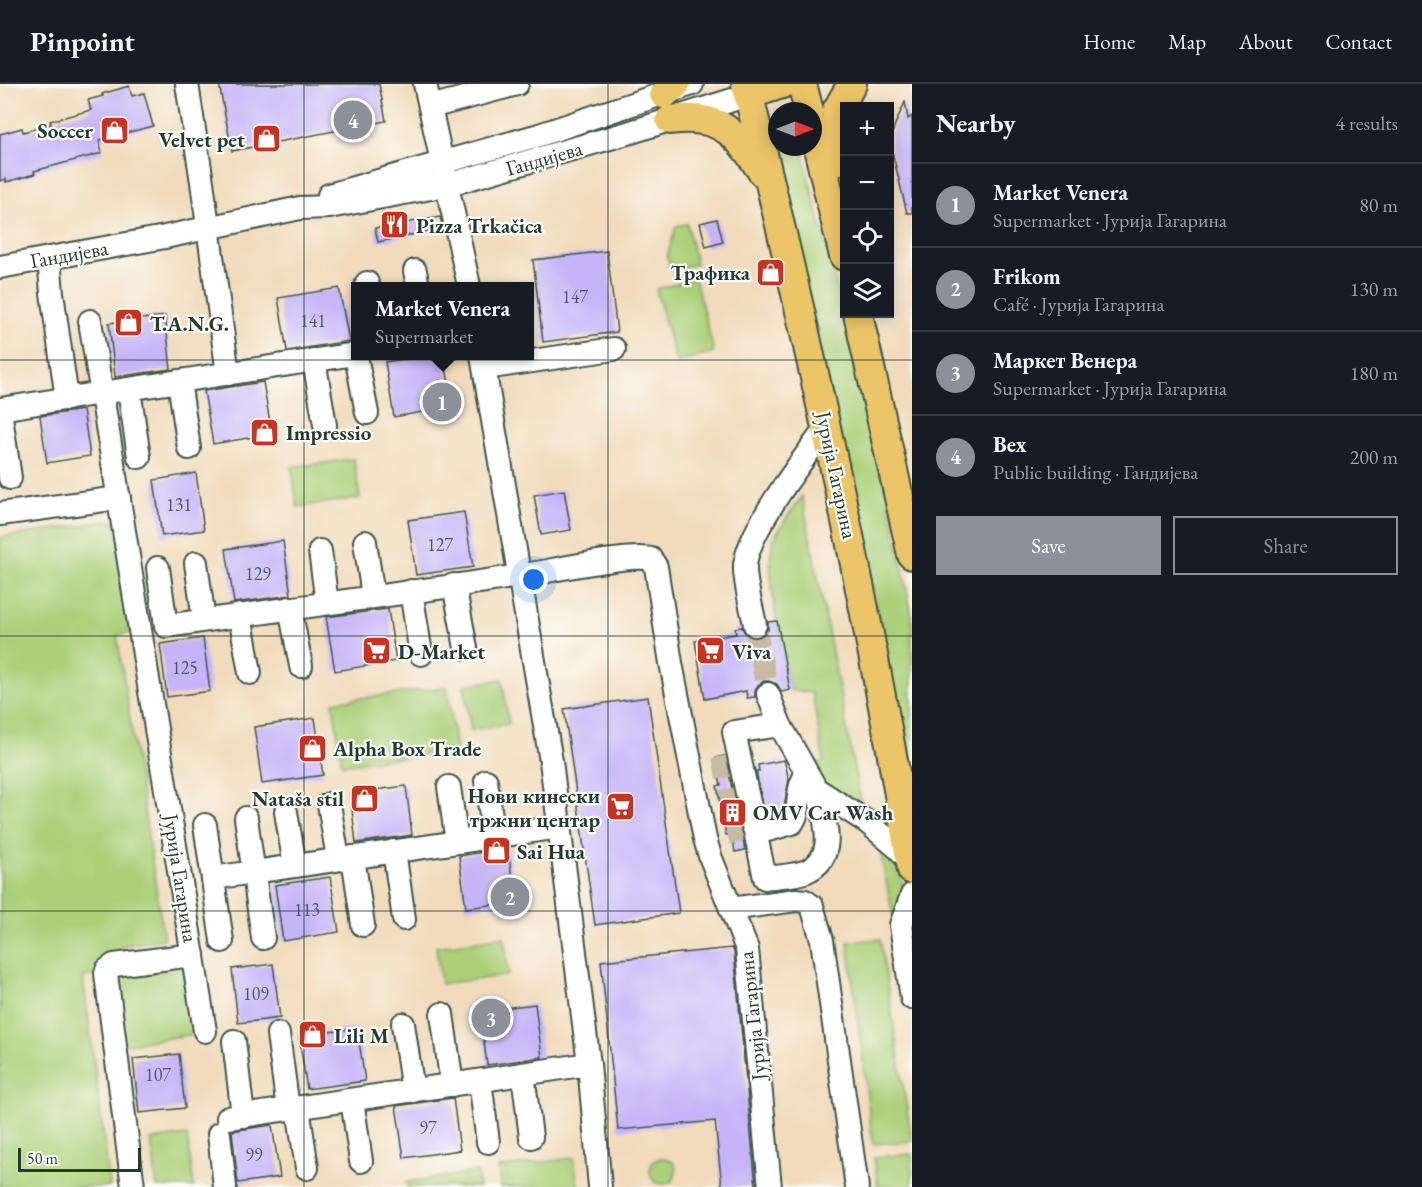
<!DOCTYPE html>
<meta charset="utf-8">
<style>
:root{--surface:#171b24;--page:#242831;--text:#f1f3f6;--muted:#9ea1a6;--line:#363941;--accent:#8c9099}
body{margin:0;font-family:"EB Garamond",serif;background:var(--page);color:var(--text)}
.controls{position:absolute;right:18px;top:18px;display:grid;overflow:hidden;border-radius:0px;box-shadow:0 3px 15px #0003}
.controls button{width:54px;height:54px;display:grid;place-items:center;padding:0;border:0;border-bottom:2px solid var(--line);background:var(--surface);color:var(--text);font:30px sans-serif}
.compass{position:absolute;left:768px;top:18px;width:54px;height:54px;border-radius:50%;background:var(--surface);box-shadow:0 3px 15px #0003;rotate:90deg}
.scale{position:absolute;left:18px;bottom:15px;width:123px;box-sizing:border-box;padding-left:6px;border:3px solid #1f3d34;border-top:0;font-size:16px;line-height:21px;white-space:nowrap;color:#1f3d34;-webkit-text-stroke:4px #fdfcf7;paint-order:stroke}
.you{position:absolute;left:534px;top:496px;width:21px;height:21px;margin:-15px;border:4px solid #fff;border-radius:50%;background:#1a73e8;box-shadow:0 0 0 9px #1a73e833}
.badge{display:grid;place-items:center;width:39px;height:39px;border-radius:50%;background:var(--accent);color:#fff;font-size:20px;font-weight:700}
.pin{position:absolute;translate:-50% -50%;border:3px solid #fff;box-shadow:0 2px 6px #0006}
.popup{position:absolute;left:351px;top:198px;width:183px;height:78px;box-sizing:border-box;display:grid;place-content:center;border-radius:0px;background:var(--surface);filter:drop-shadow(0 2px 4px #0005);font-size:20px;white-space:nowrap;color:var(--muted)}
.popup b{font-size:22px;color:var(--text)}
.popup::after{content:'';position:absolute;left:50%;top:100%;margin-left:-12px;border:12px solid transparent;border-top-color:var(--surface)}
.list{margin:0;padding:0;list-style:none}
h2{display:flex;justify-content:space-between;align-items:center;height:78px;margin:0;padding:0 24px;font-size:26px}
h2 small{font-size:20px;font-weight:400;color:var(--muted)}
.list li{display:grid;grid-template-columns:39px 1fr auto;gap:18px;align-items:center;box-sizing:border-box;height:84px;padding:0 24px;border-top:2px solid var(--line)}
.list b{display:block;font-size:22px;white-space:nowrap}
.list p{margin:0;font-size:20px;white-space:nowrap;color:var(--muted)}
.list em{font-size:20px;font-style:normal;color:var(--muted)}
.actions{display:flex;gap:12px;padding:18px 24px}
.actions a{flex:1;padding:14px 0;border:2px solid var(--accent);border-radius:0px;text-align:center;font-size:21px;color:var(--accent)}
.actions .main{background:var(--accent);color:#fff}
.icon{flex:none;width:33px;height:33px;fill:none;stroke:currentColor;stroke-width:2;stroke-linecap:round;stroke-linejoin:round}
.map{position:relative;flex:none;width:912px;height:1103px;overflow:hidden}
header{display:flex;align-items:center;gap:36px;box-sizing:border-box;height:84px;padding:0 30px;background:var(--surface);border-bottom:2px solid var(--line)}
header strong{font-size:28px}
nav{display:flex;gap:33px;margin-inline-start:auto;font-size:21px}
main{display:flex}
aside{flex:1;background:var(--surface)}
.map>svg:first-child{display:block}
</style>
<header>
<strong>Pinpoint</strong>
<nav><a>Home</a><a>Map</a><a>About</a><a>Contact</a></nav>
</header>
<main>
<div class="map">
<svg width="912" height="1103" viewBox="0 0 912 1103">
<rect width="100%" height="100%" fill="#fdfcf7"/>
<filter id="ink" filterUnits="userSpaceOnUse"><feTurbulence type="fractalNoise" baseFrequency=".0167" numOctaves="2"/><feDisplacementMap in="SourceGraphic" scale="12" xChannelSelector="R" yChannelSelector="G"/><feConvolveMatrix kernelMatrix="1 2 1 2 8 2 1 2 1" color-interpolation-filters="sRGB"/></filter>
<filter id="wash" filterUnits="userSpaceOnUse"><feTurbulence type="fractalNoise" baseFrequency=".008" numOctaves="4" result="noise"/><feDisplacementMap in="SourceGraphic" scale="24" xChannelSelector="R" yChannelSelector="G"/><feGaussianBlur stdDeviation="1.35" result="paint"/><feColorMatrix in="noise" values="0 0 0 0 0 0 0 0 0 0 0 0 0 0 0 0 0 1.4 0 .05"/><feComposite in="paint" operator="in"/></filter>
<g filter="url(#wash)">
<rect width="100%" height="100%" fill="#f1dbbc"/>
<g fill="#acd079" stroke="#668656" stroke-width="1.5">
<path d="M777,44V63H801L882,382L912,531V702L862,450L771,46Z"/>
<path d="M687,140L696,180L671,186L667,173L676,142Z"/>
<path d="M695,195L714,268L676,278L656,205Z"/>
<path d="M354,375L360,414L297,423L292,383Z"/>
<path d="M802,412L862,724L826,701L809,678H824L812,609L790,606C784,575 762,481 774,455C781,440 793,426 802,412Z"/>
<path d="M115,436L135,548L117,551L164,855L121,862L122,877L97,891L83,893L110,1103H0V454Z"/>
<path d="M502,595L509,640L471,646L464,601Z"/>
<path d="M447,603L456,666L342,681L333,618Z"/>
<path d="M876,749L896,767L906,818L896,845Z"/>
<path d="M504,853L509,891L441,900L436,863Z"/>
<path d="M880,855L912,1057L873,1060L848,858Z"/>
<path d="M185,884L194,950L121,961L117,897L121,892Z"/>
<path d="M187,1051L194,1103H157L151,1056Z"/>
<path d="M912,1070V1103H878L874,1073Z"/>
<path d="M574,1074L578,1103H500L498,1084Z"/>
<circle cx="663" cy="1087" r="13"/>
<path d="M477,1088L479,1103H407L406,1098Z"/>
</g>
<g id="blocks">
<g fill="#c5b4f8">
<path d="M219,0H379L386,37L232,67Z"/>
<path d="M129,2L132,12L144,9L153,42L99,56L102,69L34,87L35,90L6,98V95L0,97V50L22,44L23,48L38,44L51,40L50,37L91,26L88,16L103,12L102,10Z"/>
<path d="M905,18L908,35L912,32V129H907L890,59L894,43Z"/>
<path d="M440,133L443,144L378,158L375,144Z"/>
<path d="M717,135L723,158L706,163L700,139Z"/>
<path d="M607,167L617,248L543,258L533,176Z"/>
<path d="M339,204L349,257L287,267L278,214Z"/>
<path d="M165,232L171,285L115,293L109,239Z"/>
<path d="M424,272H444L453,323L394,333L385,278Z"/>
<path d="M263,298L272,350L213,360L204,307Z"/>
<path d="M83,326L90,372L47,379L40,332Z"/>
<path d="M196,389L204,446L162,452L154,396Z"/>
<path d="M564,406L571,446L541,451L534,411Z"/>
<path d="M464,428L473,483L416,491L408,436Z"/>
<path d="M283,457L291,511L234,519L226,465Z"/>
<path d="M388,525L396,577L335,587L326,533Z"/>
<path d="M777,537L790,606L782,608L777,600L769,597H764L758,601L755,607V613L747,614L746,607L705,615L695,557L736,550L735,544L742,543L745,549L750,554H758L763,551L768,546V538Z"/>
<path d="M203,554L210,607L167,613L160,560Z"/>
<path d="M648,613L679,829L595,841L564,625Z"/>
<path d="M315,634L323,691L262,700L254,643Z"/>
<path d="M723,672H725L745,766L735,768L732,750L726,751L717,702L721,701L715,674Z"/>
<path d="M784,676L789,695L783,728L765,731L756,687H759L758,681Z"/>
<path d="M406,702L412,751L356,759L350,709Z"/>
<path d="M508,764L515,818L466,824L459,772Z"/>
<path d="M330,793L339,848L283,857L275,801Z"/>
<path d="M732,864L734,868L756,1103H722L715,1037L618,1046L601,877Z"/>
<path d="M273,880L280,934L238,939L232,885Z"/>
<path d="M535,920L542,973L487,981L480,927Z"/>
<path d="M357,944L365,997L307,1005L299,952Z"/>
<path d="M179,970L185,1024L139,1029L133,975Z"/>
<path d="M453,1014L460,1066L404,1074L396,1022Z"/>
<path d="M272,1041L280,1093L238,1099L232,1047Z"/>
</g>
</g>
</g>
<g filter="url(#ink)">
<use href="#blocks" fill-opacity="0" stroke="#3e5548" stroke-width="1.5"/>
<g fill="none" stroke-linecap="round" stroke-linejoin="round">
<g stroke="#c7bba1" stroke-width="22" stroke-dasharray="22 11" stroke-linecap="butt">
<path d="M755,541L768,610"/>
<path d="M723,672L742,766"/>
</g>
<defs>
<g id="minor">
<path d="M187,0L202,98L228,290"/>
<path d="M425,0L469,202"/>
<path d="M430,23L517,0"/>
<path d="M329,111L539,51L692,0"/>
<path d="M49,174L52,209L67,315"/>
<path d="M0,183L165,153L300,124L329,123L447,101L631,48L748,11"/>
<path d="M415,187L418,202"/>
<path d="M367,199L368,202"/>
<path d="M90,237L205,947"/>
<path d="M356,272L367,329"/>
<path d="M482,272L551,677L589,980L600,1103"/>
<path d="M314,276L325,341"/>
<path d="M485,284L614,265"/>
<path d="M179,297L189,364"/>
<path d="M129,305L139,373"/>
<path d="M115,307L355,270"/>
<path d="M0,325L102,309"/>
<path d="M0,326L10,394"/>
<path d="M0,430L119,414"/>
<path d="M365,458L373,512"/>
<path d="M320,467L327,519"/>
<path d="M196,479L204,536"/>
<path d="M158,484L166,542C283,525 402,510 519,492C546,488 630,469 651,475L656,483L671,579L705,755L710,772L747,865L770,1103"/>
<path d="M454,501L466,564"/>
<path d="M411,507L421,570"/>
<path d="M290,524L301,582"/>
<path d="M240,531L250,589"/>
<path d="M755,541C752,524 744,498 745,481C749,445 803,375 827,343"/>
<path d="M768,610L780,641L816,705L867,738L898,764L911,778"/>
<path d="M780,641L734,648L765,794C779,792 795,792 807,787C839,773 824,733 818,707"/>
<path d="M486,697L494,753"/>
<path d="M449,703L457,758"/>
<path d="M329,720L338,775"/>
<path d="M286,728L295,782"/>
<path d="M246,734L263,854"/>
<path d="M205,741L222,857"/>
<path d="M753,742L768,746L792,739C803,724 794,704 807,691"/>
<path d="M394,767L404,835"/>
<path d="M353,773L363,841"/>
<path d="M213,794L560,743"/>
<path d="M912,811L901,841L912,914"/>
<path d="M731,825L796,816L805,817L812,822L822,856L857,1103"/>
<path d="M442,930L452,1001"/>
<path d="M403,940L413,1007"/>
<path d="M278,950L288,1025"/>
<path d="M234,957L243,1032"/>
<path d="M523,990L531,1053"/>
<path d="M480,997L488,1058"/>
<path d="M352,1016L361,1077"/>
<path d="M298,1024L307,1084"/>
<path d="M228,1034L589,980"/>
<path d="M219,1050L225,1103"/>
<path d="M133,1103L106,890L107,886L114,881L193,871"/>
</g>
<g id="major">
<path d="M746,0C810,260 868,521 912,786"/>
<path d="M802,0L809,27"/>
<path d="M664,10L676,0"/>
<path d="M748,11L782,0"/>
<path d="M670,36C720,29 737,49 763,89"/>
<path d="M813,43L844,172"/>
<path d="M832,80L837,26L852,0"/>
<path d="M858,230L912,471"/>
</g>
</defs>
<use href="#minor" stroke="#3e5548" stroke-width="26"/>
<use href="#major" stroke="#3e5548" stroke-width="32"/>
<use href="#minor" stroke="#fff" stroke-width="22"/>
<use href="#major" stroke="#edc569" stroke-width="28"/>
</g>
</g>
<path fill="none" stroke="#1f3d34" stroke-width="1.5" stroke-opacity="0.55" d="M304,0V1103M608,0V1103M0,276H912M0,552H912M0,827H912"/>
<defs>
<symbol id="shop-square" viewBox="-11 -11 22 22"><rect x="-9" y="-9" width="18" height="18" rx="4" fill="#c8321e" stroke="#fdfcf7"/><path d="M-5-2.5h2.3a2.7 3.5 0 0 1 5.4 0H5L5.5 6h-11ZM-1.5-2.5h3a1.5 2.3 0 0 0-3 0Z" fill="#fff"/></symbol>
<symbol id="restaurant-square" viewBox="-11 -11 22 22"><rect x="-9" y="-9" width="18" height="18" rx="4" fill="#c8321e" stroke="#fdfcf7"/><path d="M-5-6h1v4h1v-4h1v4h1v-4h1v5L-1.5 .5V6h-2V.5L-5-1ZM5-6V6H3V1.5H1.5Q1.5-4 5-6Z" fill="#fff"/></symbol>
<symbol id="supermarket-square" viewBox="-11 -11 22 22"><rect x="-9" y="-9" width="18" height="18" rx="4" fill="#c8321e" stroke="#fdfcf7"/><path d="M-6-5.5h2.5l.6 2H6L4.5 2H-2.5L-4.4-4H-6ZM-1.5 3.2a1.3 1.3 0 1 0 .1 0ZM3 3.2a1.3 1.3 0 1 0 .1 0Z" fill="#fff"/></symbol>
<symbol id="building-square" viewBox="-11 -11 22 22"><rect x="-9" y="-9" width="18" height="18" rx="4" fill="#c8321e" stroke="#fdfcf7"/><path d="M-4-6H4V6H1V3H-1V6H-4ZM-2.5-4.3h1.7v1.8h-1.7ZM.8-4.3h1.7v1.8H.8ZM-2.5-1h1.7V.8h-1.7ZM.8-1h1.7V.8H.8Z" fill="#fff"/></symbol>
</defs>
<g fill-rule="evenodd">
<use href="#shop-square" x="98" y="30" width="33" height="33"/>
<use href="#shop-square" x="250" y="38" width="33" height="33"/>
<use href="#restaurant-square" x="378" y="124" width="33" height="33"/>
<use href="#shop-square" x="754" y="172" width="33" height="33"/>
<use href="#shop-square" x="112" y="222" width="33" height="33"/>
<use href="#shop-square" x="248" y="332" width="33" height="33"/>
<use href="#supermarket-square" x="360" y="550" width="33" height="33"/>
<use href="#supermarket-square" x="694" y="550" width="33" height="33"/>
<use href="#shop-square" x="296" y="648" width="33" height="33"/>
<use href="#shop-square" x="348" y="698" width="33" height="33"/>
<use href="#supermarket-square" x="604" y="706" width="33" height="33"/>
<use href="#building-square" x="716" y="712" width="33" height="33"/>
<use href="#shop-square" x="480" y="750" width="33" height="33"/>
<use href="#shop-square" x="296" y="934" width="33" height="33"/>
</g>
<g text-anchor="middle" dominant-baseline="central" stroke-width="4.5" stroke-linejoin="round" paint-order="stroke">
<g font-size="18" fill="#485b65">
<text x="575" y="212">147</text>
<text x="313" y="236">141</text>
<text x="179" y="420">131</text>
<text x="440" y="460">127</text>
<text x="258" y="489">129</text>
<text x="185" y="583">125</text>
<text x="307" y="825">113</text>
<text x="256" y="909">109</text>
<text x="158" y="990">107</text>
<text x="428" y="1043">97</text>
<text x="254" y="1070">99</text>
</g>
<g font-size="21" font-weight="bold" fill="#1f3d34" stroke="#fdfcf7" text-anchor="start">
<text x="93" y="46" text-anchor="end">Soccer</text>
<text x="245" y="55" text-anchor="end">Velvet pet</text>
<text x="416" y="141">Pizza Trkačica</text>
<text x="750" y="188" text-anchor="end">Трафика</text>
<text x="150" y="239">T.A.N.G.</text>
<text x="286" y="348">Impressio</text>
<text x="398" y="567">D-Market</text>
<text x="732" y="567">Viva</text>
<text x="333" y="664">Alpha Box Trade</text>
<text x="600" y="711" text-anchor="end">Нови кинески<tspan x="600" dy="24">тржни центар</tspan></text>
<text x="344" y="714" text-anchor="end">Nataša stil</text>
<text x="753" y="728">OMV Car Wash</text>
<text x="517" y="767">Sai Hua</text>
<text x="334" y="951">Lili M</text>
</g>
<g font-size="21" fill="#1f3d34" stroke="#fdfcf7">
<text transform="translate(544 74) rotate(-16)">Гандијева</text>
<text transform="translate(69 170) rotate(-10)">Гандијева</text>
<text transform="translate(837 391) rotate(78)">Јурија Гагарина</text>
<text transform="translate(181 794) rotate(81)">Јурија Гагарина</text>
<text transform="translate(752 932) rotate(-96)">Јурија Гагарина</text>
</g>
</g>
</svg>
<div class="controls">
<button>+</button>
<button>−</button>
<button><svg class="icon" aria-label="locate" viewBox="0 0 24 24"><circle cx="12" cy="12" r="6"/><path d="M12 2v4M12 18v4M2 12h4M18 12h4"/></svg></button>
<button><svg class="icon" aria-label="layers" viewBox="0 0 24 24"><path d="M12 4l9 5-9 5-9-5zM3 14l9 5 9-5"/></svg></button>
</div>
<svg class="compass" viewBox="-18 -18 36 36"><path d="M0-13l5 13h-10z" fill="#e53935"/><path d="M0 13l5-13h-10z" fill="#9ea1a6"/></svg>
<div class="scale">50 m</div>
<div class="you"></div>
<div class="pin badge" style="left:442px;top:318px">1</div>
<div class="popup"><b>Market Venera</b>Supermarket</div>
<div class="pin badge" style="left:510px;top:813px">2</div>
<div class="pin badge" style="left:491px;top:934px">3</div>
<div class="pin badge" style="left:353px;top:36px">4</div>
</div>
<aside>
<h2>Nearby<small>4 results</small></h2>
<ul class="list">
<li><span class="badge">1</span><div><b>Market Venera</b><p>Supermarket · Јурија Гагарина</p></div><em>80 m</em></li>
<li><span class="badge">2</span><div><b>Frikom</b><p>Café · Јурија Гагарина</p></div><em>130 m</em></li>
<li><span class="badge">3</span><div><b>Маркет Венера</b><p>Supermarket · Јурија Гагарина</p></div><em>180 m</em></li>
<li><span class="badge">4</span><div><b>Bex</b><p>Public building · Гандијева</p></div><em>200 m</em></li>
</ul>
<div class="actions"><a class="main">Save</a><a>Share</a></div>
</aside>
</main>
